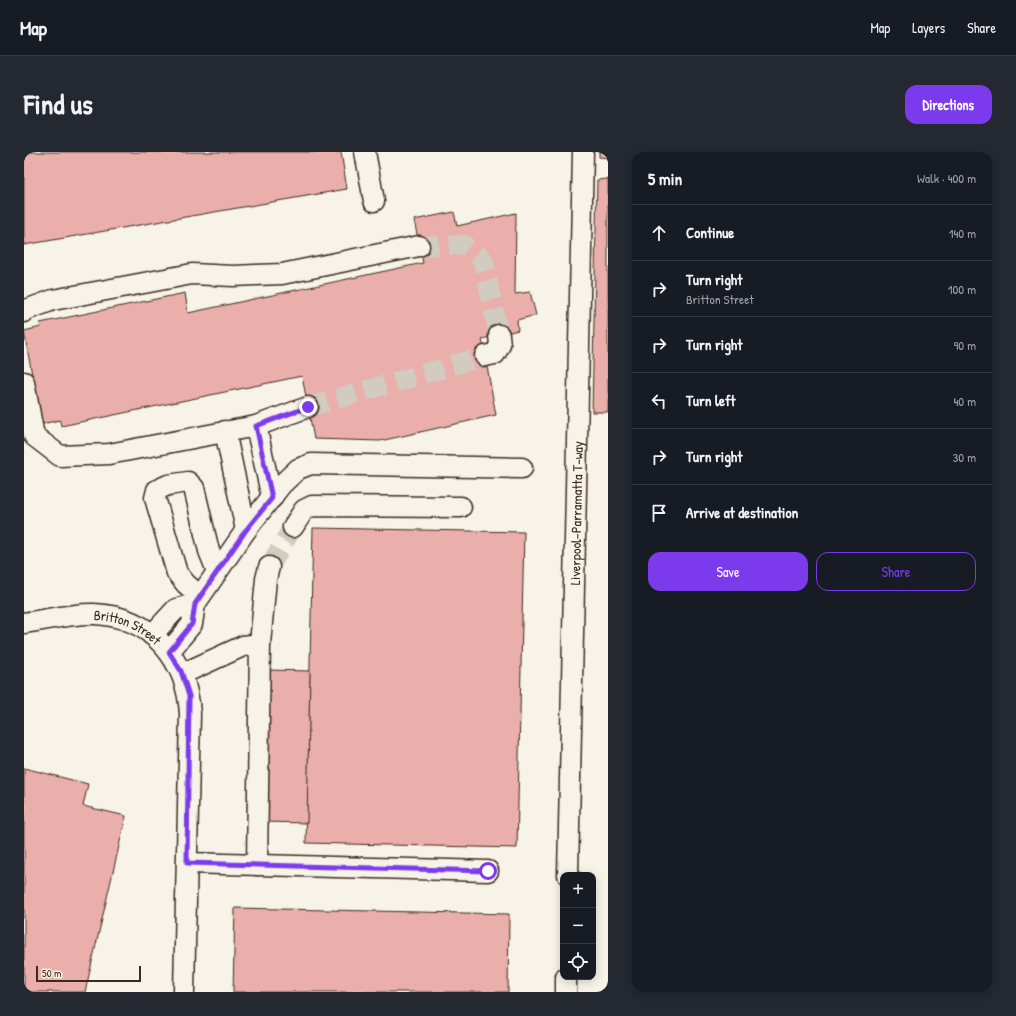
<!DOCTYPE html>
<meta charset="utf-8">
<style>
:root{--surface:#171b24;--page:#242831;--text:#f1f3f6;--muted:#9ea1a6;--line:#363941;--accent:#7c3aed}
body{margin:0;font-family:"Patrick Hand",sans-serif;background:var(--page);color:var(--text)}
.controls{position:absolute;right:12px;bottom:12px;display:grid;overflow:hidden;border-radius:8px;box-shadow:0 2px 10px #0003}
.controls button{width:36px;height:36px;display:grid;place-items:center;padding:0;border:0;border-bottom:1px solid var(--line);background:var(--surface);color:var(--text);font:20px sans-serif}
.scale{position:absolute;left:12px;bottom:10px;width:105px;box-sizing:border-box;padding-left:4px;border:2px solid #3b2a1e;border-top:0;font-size:11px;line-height:14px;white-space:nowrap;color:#3b2a1e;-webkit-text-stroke:3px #f7f3e8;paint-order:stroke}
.stop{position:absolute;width:12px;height:12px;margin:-9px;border:3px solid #7c3aed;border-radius:50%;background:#fff}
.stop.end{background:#7c3aed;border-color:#fff;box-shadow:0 1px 4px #0008}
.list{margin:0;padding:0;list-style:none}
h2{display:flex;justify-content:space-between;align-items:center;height:52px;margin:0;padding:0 16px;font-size:17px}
h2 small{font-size:13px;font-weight:400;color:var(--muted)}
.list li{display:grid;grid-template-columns:26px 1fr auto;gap:12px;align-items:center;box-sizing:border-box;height:56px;padding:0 16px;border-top:1px solid var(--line)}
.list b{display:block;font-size:15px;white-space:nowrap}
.list p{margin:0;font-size:13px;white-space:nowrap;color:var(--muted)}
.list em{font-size:13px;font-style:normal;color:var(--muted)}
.actions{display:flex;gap:8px;padding:12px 16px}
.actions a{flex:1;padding:9px 0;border:1px solid var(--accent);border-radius:12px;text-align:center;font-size:14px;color:var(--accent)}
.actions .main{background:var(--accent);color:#fff}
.icon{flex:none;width:22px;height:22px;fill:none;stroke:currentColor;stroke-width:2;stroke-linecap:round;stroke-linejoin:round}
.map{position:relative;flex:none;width:584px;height:840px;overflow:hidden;border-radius:12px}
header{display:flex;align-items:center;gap:24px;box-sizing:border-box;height:56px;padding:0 20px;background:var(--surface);border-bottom:1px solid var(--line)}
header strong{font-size:19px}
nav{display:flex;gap:22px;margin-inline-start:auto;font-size:14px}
.intro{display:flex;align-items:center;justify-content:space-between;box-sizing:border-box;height:96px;padding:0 24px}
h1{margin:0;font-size:28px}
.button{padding:10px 18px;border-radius:12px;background:var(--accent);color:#fff;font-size:14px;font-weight:700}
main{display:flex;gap:24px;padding:0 24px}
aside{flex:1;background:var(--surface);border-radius:12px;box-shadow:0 2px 10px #0003}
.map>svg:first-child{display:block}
</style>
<header>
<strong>Map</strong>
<nav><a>Map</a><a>Layers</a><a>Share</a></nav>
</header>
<div class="intro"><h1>Find us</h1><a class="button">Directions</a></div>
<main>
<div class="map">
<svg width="584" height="840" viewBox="0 0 584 840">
<rect width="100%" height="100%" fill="#f7f3e8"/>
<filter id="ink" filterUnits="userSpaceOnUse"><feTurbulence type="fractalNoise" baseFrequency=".025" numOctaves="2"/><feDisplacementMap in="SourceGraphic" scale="8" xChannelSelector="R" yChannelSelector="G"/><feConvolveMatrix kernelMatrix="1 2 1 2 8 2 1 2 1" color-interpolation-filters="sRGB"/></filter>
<g filter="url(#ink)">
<g fill="#eaafaa" stroke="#3b2a1e">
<path d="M0,0H317L323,37L0,93Z"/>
<path d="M575,0H584V6L575,5Z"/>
<path d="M584,27V260H568L573,28Z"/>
<path d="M430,60L433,74L492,61L491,142L506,140L512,163L493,168L494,178L458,187L472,263L356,289L290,287L278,224L37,274L36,268L17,272L0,179L17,175L16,171L161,141L164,161L399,111L390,68Z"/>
<path d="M289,376L500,380L493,696L282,691Z"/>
<path d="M243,518L286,519L283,671L240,670Z"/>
<path d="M0,616L64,632L59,654L102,664L61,840H0Z"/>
<path d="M211,756L485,762L484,840H209Z"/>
</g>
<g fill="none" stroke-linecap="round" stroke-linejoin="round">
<g stroke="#d1cbc0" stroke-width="20" stroke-dasharray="20 10" stroke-linecap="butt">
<path d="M395,94L440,93L459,108L475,183"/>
<path d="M284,255L461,204"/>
<path d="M245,415L269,375"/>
</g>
<defs>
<g id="minor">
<path d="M341,0L350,49"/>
<path d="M0,160L2,158L29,148L168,122L209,124L258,122L395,94"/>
<path d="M461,204L471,202L476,193L475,183"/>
<path d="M0,230L10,284L36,304L85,302L232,274L284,255"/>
<path d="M232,274L248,346"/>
<path d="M201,279L222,378"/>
<path d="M269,375L280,358L288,354L437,355"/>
<path d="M176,444L162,432L153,421L131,346L133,338L144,333L164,330L170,336L185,399L193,419"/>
<path id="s1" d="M0,471C22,468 49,461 70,462C128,464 163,508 166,562L160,840"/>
<path d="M128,483L152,457L171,452"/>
<path d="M145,500L168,472L171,452L222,378L257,333L274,317L287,312L498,316"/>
<path d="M158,522L219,494L236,492"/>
<path d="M163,711L464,719"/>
<path d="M233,713L236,492L242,427L245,415"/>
<path id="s2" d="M544,723L559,0"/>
<path d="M542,840V825"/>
</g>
</defs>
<use href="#minor" stroke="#3b2a1e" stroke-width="23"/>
<use href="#minor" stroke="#f7f3e8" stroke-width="20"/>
</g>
</g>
<g fill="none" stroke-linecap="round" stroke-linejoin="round" filter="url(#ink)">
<path stroke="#7c3aed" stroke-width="5" d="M284,255L232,274L248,346L222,378L171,452L168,472L145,500L157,519L165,544L163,711L464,719"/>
</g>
<g text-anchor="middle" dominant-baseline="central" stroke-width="3.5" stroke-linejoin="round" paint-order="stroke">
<g font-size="14" fill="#3b2a1e" stroke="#f7f3e8">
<text stroke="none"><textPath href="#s2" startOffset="362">Liverpool–Parramatta T-way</textPath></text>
<text stroke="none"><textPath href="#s1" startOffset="107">Britton Street</textPath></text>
</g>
</g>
</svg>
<div class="controls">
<button>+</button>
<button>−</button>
<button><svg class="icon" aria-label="locate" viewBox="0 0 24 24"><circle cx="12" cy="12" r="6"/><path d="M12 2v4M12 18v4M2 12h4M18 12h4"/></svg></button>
</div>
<div class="scale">50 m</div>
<div class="stop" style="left:464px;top:719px"></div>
<div class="stop end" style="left:284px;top:255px"></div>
</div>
<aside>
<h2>5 min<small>Walk · 400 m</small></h2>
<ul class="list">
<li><svg class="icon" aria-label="ahead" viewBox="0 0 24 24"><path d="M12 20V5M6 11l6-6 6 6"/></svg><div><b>Continue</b></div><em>140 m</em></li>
<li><svg class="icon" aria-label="right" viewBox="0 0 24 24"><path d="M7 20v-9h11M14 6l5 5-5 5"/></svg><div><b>Turn right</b><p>Britton Street</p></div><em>100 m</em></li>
<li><svg class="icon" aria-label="right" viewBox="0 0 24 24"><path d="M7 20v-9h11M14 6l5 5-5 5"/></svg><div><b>Turn right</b></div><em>90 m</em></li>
<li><svg class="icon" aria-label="left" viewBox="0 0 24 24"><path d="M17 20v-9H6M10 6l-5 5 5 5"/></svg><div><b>Turn left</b></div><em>40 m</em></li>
<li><svg class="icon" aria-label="right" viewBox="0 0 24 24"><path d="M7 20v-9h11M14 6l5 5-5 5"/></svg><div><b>Turn right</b></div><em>30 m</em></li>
<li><svg class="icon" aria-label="arrive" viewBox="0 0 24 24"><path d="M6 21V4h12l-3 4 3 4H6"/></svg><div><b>Arrive at destination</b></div></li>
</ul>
<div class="actions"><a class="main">Save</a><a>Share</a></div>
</aside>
</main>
